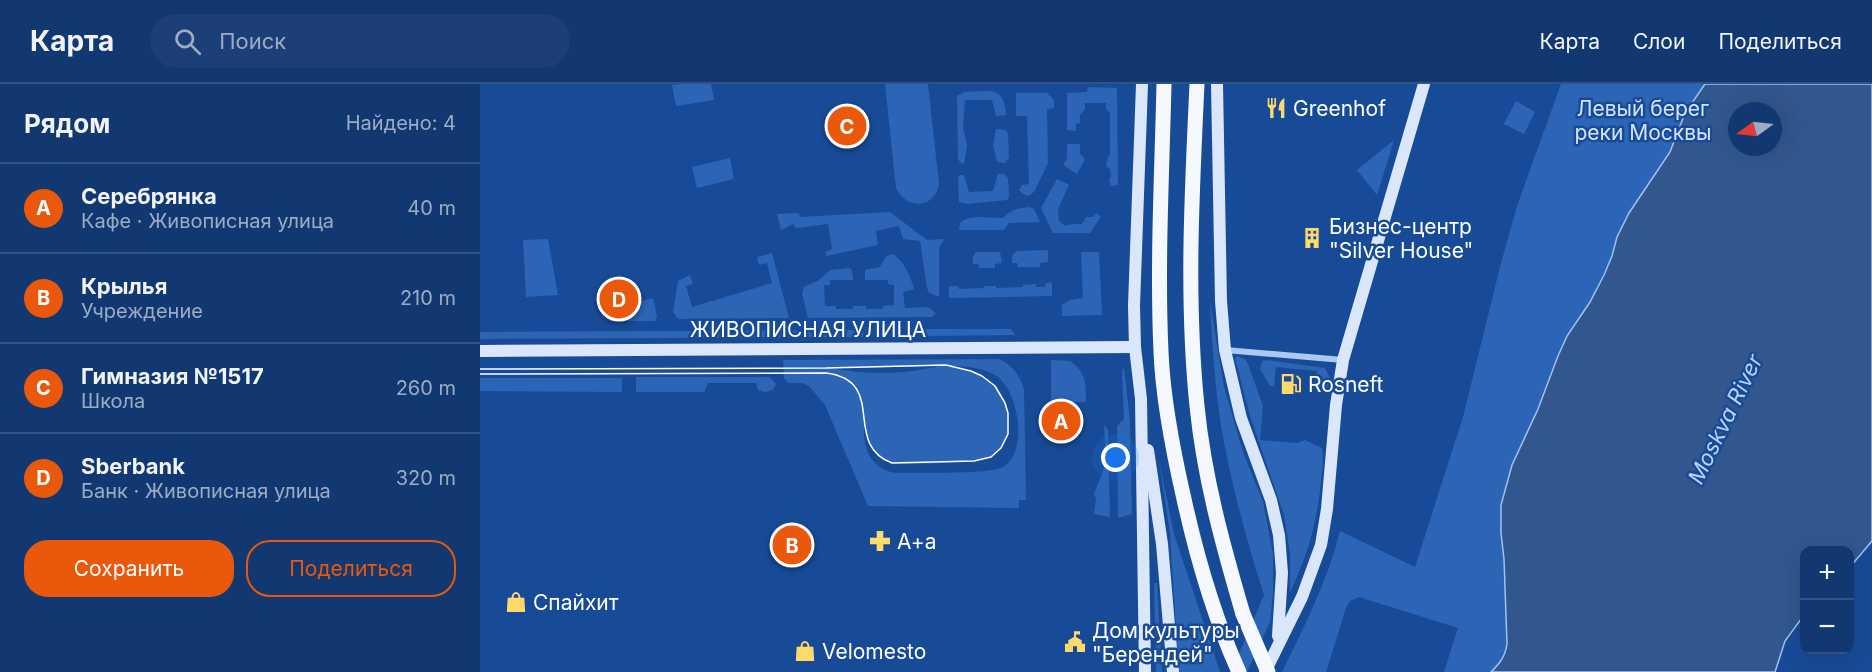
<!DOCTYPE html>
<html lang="ru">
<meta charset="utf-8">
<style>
:root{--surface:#123871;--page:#1b3f76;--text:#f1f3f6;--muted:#9cacc3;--line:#315284;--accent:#ea580c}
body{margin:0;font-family:Inter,sans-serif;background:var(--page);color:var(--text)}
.controls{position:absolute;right:18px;bottom:18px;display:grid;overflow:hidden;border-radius:12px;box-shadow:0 6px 24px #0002}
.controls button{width:54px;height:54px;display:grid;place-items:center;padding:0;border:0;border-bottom:2px solid var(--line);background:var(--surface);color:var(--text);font:30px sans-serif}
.compass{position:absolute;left:1248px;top:18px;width:54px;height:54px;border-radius:50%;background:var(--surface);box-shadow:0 6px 24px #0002;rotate:255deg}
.you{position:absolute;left:636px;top:374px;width:21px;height:21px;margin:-15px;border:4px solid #fff;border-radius:50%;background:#1a73e8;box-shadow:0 0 0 9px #1a73e833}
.badge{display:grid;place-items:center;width:39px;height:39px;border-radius:50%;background:var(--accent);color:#fff;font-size:20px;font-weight:700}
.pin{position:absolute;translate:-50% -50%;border:3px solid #fff;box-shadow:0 2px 6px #0006}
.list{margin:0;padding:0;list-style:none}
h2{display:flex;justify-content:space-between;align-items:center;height:78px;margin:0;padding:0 24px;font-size:26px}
h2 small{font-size:20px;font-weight:400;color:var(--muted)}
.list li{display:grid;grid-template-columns:39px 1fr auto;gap:18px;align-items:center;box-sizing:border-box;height:90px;padding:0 24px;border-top:2px solid var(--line)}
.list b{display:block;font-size:22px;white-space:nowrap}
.list p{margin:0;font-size:20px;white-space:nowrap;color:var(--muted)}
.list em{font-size:20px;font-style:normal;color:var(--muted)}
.actions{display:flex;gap:12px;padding:18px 24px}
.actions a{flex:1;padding:14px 0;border:2px solid var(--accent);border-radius:24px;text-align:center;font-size:21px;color:var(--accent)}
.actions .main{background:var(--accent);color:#fff}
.icon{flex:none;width:33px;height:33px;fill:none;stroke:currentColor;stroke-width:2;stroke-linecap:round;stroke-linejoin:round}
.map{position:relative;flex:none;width:1392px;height:588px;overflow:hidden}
header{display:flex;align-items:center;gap:36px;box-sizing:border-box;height:84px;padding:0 30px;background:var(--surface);border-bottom:2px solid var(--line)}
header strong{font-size:28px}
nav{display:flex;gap:33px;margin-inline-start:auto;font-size:21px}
.search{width:420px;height:54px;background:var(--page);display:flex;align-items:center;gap:15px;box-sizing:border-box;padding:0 21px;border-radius:33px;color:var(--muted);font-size:22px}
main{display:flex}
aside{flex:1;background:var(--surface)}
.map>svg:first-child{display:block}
</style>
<header>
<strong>Карта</strong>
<div class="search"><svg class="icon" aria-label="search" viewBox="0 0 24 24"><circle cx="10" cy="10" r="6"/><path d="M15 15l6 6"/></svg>Поиск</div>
<nav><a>Карта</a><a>Слои</a><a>Поделиться</a></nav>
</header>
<main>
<aside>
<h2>Рядом<small>Найдено: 4</small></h2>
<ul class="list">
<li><span class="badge">A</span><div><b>Серебрянка</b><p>Кафе · Живописная улица</p></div><em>40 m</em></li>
<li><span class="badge">B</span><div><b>Крылья</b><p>Учреждение</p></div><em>210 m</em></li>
<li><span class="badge">C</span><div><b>Гимназия №1517</b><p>Школа</p></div><em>260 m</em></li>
<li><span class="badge">D</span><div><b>Sberbank</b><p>Банк · Живописная улица</p></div><em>320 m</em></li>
</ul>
<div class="actions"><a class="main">Сохранить</a><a>Поделиться</a></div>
</aside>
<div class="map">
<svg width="1392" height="588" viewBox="0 0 1392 588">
<rect width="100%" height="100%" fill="#184b97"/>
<g fill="#2c65b5" fill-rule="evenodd">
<path d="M200,0H231L234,16L196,22L192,1Z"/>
<path d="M405,0H448L459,100C455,125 426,126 416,104Z"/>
<path d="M1081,0H1225L1205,29L1190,68L1149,129L1137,153L1132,172L1110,218L1087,252L1078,272L1021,421V449L1024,475L1027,560C1025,573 1020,579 1011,588H964L978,544L879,513L870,517L866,524L846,588H802C824,543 848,496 860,447L935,483L983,333L1020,183L1037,122Z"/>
<path d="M608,3L637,4L638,101L631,102L629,97L631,91L630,85L626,82L627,75L630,70V29L626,25V19H605V25L600,31V39L596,40V47L587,46V9L607,8Z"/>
<path d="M484,8C509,8 524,0 526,31L516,32L512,16H485L483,44L487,62L484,80L480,78L478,75L477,12Z"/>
<path d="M536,9H567L574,16V24L567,25L568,79L554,108L548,112L543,110L539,106L542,101L549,100L547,32H536Z"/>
<path d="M1036,17L1055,28L1044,50L1024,40Z"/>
<path d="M516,45L526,46L528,50L529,74L525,79L517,78L513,61Z"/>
<path d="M914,56L897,111L877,86Z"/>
<path d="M587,60H600V70L605,75L597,90L583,81L587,74Z"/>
<path d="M250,74L254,95L217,104L212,83Z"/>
<path d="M518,90H524L528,94L529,113L527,116L487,120L479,118L478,94L480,91H484L489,108L513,107Z"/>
<path d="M577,95L589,101L578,125L579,137L585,142L593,140H602L606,133H613L616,129L621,132L610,149H573L561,124Z"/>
<path d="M549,123L554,125L560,138L529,139L524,146H479L480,139C490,130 509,134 523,134C531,126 538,124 549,123Z"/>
<path d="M410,128L447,156L464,155L459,164V213L449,209L447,204L440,157L423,155L419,142L396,147L398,161L346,172V168L352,165L348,140L316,144L313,140L301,146L297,130L319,129L320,133Z"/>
<path d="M68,155L78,211L46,213L43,156Z"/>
<path d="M568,166V178L560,179V183H538L537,179H532V172L536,167Z"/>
<path d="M496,168H520L522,179L515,180V184H499L498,180H493V173Z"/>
<path d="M601,168H619L622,231L582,232V221L590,216L603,214Z"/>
<path d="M292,169L309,234L198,235L193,228L198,197L210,191L213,200L206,202L212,223L292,199L287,179L279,181L277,173Z"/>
<path d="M413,170C425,179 430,191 434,205L423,208L425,224L448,223L456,229L452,233L328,234L322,209L324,203L339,196L350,186L370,184L372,187L373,196H350V201H344L345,222H356V225H373V222H386V225H403V222L414,221V201L408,200V196H385V186L400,183L406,172Z"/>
<path d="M572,198V212L469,214V202H478L479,205L504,204V202H516V204L543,203V201L556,200V203H565L566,199Z"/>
<path d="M173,214L177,232L175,237H130L127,235L125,227Z"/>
<path d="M730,218L744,303L763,368L783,418L793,470V509L790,538L767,588H751L784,511C766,455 751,399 741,342C735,301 732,259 730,218Z"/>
<path d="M446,245H531L535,251L446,252Z"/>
<path d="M383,246V253L0,255V248Z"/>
<path d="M757,272L765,275L768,280L783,322L780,356L817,359L825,356L842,364C844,375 842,386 841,397C837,440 828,469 810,509V469L804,431L770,332L755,274Z"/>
<path d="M519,275C532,281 540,291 544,305L546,416H539V424L388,422L345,321L329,302L323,299H308L304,294L303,276ZM459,282C425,291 386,291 352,284ZM472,282C488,282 508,284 520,295C539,312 548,369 523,383C508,391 438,388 417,389C392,386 383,366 384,343C388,354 391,367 402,374C406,377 410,378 415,379C428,381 501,379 511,373C538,357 531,315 510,297C499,288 485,287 472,282Z"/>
<path d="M571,276L590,277C606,288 606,300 606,318H571Z"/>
<path d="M786,276L845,284L850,294L848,306L841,309L835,307L837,287L796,283L794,302H790L780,285L782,277Z"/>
<path d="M644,284L650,337L652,430L638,434L637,342L644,335L642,287Z"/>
<path d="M156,293H290L296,300L293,306L285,308L278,306L276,299H228L224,308H156Z"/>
<path d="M0,294H142V308L0,307Z"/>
<path d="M624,341L628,346L630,433L614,430L616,415L614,410L626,379Z"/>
<path d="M679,376L694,450L740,588H699L690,450Z"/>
<path d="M674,499H677L682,588H676Z"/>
</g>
<path fill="#32578e" stroke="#9ec3f3" stroke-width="1.5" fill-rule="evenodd" d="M1225,0H1392V457L1370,483V466H1324V531L1305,557L1295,588H1011C1020,579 1025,573 1027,560L1024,475L1021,449V421L1032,381L1058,325L1078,272L1087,252L1110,218L1124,191L1132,172L1137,153L1149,129L1190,68L1205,29ZM1257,27H1293V63H1257Z"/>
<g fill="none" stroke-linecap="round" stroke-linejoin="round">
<path stroke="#acc9f1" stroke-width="6" d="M745,266L863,276"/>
<g stroke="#dae7fb" stroke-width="12">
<path d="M662,0L654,222L655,263L661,315L665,588"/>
<path d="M737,0L741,217L745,266L761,334L791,416L799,451L802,489L798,552"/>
<path d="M0,267L655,263"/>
<path d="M668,366L682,460L693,588"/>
<path d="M785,588L822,513L841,461L847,425L856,321L863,276L944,0"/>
</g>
<g stroke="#f5f9ff" stroke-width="15">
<path d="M684,0C682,89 677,179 681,268C683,317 693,367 704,415C717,474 734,533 759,588"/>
<path d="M717,0C712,107 706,215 717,322C724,393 743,462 763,530"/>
</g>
<path stroke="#fff" stroke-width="1.5" d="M0,285L346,284L466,281L491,287L502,292L515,302L525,319L528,329V350L521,364L511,373L494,377L412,379C361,360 409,297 346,289L0,290"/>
<path stroke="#f5f9ff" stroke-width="15" d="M763,530L788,588"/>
</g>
<defs>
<symbol id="restaurant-bare" viewBox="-9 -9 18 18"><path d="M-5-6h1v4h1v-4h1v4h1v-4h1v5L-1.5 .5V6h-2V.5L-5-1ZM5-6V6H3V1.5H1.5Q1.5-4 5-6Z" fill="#ffd96b" stroke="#184b97" stroke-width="2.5" paint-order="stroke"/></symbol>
<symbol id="building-bare" viewBox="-9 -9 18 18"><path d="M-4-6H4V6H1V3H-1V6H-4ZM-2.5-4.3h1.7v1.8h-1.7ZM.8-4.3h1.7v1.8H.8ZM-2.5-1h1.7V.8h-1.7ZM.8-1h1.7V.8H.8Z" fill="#ffd96b" stroke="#184b97" stroke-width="2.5" paint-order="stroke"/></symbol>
<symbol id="fuel-bare" viewBox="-9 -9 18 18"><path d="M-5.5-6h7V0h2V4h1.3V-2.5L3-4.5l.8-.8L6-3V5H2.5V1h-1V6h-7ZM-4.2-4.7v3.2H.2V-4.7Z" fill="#ffd96b" stroke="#184b97" stroke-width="2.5" paint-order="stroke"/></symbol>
<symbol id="pharmacy-bare" viewBox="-9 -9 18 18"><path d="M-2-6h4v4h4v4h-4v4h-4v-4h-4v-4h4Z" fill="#ffd96b" stroke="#184b97" stroke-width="2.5" paint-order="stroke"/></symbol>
<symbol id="shop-bare" viewBox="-9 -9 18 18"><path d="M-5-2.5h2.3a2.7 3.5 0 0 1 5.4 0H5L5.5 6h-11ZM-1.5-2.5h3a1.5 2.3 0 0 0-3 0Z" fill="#ffd96b" stroke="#184b97" stroke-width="2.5" paint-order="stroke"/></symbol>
<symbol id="civic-bare" viewBox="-9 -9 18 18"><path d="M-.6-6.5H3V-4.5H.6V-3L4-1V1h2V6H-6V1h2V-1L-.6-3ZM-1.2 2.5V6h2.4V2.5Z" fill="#ffd96b" stroke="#184b97" stroke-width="2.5" paint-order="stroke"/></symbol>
</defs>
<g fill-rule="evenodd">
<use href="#restaurant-bare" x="781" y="9" width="30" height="30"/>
<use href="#building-bare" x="817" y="139" width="30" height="30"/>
<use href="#fuel-bare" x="796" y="285" width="30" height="30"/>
<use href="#pharmacy-bare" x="385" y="442" width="30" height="30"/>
<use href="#shop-bare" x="21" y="503" width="30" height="30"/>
<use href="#civic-bare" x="580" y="543" width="30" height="30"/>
<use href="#shop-bare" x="310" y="552" width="30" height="30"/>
</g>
<g text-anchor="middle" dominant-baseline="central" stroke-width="5" stroke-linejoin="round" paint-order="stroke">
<g font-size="21" fill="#fff" stroke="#184b97" text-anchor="start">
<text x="813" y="24">Greenhof</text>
<text x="849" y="142">Бизнес-центр<tspan x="849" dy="24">"Silver House"</tspan></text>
<text x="828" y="300">Rosneft</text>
<text x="417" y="457">А+а</text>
<text x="53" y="518">Спайхит</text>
<text x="612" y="546">Дом культуры<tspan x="612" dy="24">"Берендей"</tspan></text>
<text x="342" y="567">Velomesto</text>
</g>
<g font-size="21" fill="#d3e4fc" stroke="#184b97">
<text x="1163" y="24">Левый берег<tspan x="1163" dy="24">реки Москвы</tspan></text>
</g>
<g font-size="21" fill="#fff" stroke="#184b97">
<text x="328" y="245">ЖИВОПИСНАЯ УЛИЦА</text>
</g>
<g font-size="22" font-style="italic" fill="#b8d3f7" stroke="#184b97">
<text transform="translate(1245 335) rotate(-64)">Moskva River</text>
</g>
</g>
</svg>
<div class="controls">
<button>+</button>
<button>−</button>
</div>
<svg class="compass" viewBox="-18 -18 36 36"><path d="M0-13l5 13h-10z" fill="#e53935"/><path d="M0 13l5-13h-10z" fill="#9cacc3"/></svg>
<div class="you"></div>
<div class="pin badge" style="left:581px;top:337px">A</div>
<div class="pin badge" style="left:312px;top:461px">B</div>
<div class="pin badge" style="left:367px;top:42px">C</div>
<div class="pin badge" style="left:139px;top:215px">D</div>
</div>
</main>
